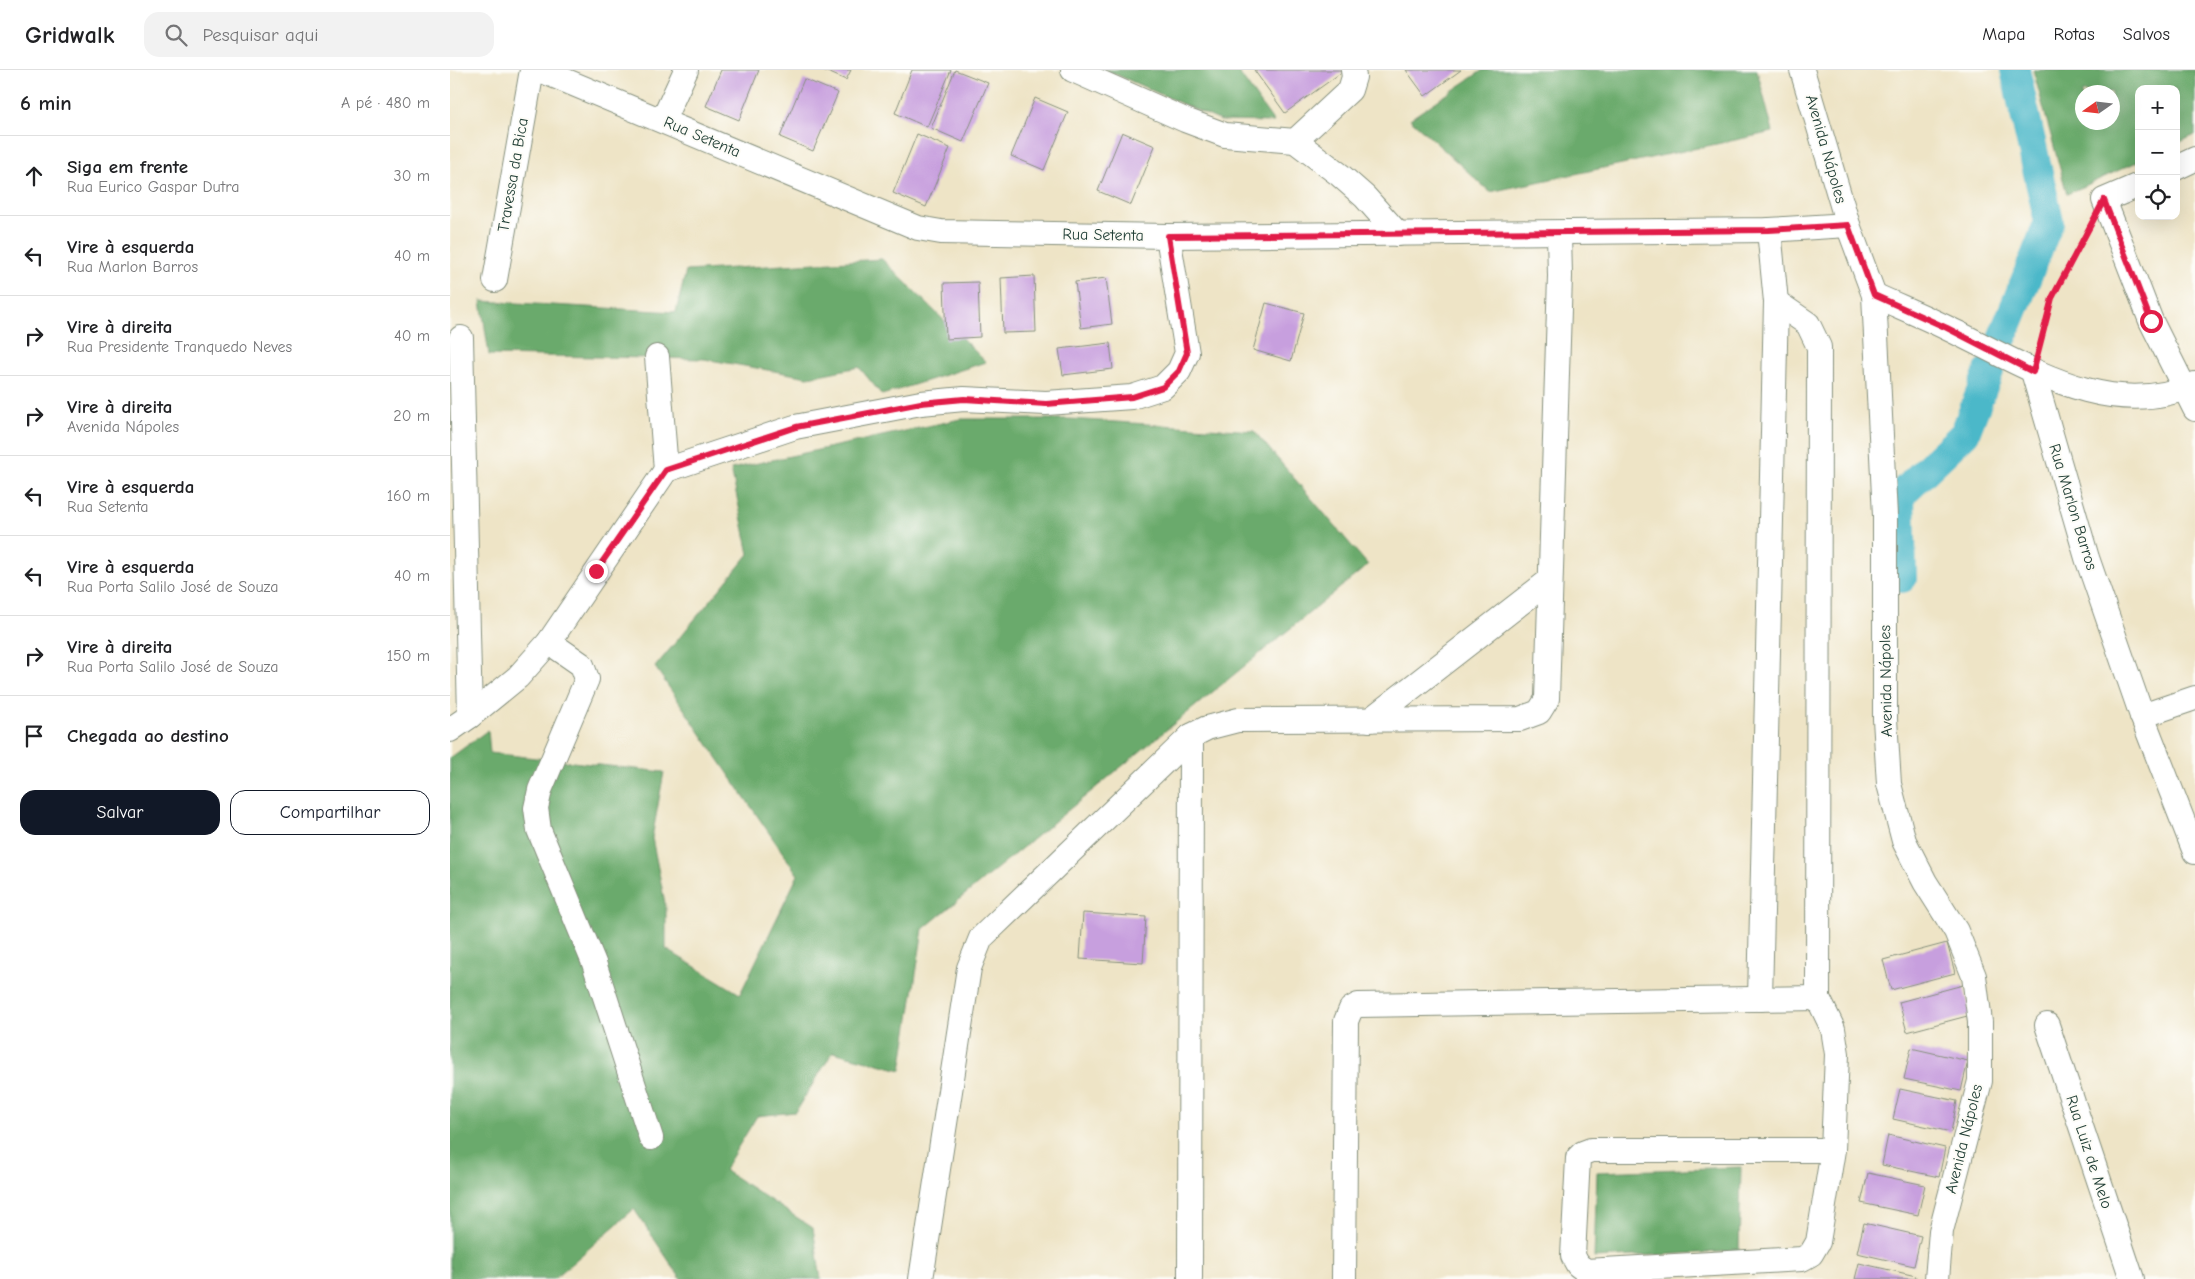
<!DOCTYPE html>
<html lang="pt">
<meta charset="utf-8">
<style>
:root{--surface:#fff;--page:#f2f2f2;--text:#202124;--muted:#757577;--line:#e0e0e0;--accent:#111827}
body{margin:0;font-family:"Comic Neue",sans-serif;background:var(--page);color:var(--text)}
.controls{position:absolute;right:15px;top:15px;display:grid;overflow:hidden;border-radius:10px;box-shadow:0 5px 20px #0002}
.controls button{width:45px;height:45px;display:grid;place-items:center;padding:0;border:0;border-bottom:1px solid var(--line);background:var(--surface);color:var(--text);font:25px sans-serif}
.compass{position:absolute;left:1625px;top:15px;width:45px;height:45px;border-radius:50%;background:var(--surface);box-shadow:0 5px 20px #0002;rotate:256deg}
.stop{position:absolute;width:15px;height:15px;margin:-11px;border:4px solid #e11d48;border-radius:50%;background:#fff}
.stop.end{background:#e11d48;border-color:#fff;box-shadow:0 1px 5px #0008}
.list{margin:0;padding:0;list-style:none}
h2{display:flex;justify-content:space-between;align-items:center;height:65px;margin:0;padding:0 20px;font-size:21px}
h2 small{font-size:16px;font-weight:400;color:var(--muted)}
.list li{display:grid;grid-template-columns:32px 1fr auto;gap:15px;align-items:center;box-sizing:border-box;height:80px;padding:0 20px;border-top:1px solid var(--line)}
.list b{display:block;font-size:19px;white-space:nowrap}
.list p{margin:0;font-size:16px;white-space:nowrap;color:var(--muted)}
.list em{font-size:16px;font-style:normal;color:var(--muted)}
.actions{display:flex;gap:10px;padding:15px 20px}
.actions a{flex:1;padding:11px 0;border:1px solid var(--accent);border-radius:15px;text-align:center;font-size:18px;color:var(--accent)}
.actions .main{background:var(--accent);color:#fff}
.icon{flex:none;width:28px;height:28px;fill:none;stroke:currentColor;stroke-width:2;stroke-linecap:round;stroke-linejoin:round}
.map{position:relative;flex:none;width:1745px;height:1209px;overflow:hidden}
header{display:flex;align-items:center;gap:30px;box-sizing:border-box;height:70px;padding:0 25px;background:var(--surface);border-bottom:1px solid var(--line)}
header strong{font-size:24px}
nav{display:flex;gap:28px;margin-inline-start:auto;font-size:18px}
.search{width:350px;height:45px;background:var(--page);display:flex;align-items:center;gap:12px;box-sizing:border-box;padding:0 18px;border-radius:15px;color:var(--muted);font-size:19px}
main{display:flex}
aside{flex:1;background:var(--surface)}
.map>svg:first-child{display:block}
</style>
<header>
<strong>Gridwalk</strong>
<div class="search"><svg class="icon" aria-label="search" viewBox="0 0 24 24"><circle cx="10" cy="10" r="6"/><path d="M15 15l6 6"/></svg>Pesquisar aqui</div>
<nav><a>Mapa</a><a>Rotas</a><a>Salvos</a></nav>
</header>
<main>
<aside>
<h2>6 min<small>A pé · 480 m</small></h2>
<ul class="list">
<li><svg class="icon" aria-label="ahead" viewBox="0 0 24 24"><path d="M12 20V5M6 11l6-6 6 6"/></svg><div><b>Siga em frente</b><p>Rua Eurico Gaspar Dutra</p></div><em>30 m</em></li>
<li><svg class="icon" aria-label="left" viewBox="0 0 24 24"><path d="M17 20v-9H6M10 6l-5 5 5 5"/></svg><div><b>Vire à esquerda</b><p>Rua Marlon Barros</p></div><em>40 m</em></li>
<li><svg class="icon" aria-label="right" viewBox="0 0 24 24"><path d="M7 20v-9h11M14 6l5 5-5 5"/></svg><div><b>Vire à direita</b><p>Rua Presidente Tranquedo Neves</p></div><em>40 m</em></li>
<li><svg class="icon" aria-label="right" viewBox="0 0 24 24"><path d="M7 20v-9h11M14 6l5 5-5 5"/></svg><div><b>Vire à direita</b><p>Avenida Nápoles</p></div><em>20 m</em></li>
<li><svg class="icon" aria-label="left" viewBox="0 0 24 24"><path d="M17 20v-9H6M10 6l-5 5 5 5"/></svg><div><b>Vire à esquerda</b><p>Rua Setenta</p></div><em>160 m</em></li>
<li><svg class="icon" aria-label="left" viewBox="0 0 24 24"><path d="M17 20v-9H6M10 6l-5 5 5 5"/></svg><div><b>Vire à esquerda</b><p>Rua Porta Salilo José de Souza</p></div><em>40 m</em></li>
<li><svg class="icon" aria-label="right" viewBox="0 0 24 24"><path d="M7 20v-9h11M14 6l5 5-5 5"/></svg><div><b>Vire à direita</b><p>Rua Porta Salilo José de Souza</p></div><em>150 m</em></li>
<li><svg class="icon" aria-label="arrive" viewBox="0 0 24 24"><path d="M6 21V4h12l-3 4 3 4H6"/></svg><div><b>Chegada ao destino</b></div></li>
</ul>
<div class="actions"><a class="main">Salvar</a><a>Compartilhar</a></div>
</aside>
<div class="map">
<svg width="1745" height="1209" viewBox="0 0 1745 1209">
<rect width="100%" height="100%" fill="#fdfcf7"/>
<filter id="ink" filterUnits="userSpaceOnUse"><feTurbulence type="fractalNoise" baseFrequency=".02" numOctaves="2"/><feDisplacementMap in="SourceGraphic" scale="10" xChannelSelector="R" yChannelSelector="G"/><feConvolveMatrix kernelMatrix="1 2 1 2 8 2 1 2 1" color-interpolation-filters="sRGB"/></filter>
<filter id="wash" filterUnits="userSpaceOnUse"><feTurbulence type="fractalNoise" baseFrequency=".0096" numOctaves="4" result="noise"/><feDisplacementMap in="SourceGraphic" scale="20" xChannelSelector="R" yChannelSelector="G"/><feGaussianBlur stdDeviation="1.12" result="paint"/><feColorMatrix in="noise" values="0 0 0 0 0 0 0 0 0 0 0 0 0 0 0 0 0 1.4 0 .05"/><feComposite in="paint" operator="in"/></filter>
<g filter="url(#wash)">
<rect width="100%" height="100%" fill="#eee4c6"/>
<g fill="#6baa6c" stroke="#457450" fill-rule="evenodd">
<path d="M656,0H787L824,52L771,51Z"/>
<path d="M1033,0H1307L1323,62L1040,122L960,49Z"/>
<path d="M1583,0H1745V65L1726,74V19H1689V91L1617,124ZM1632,22H1662V52H1632Z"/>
<path d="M432,189L536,292L432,325L409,297L358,307L254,289L39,285L31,231L226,242L236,201Z"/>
<path d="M510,349H620L804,361L918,495L473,859L451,1000L383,982L345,1042L307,1046L274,1100L363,1158L371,1209H231L184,1139L104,1209H0V688L38,660L40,683L214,702L202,768L216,838V879L290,924L348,805L205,597L299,484L281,399Z"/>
<path d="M1291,1097L1289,1181L1144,1188L1147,1102Z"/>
</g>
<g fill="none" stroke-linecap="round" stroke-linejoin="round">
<g stroke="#4cb8c9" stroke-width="30">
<path d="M1553,266L1599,152L1565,0"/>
<path d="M1452,508L1450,425L1515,363L1539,301"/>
</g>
</g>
<g id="blocks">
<g fill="#c79fde">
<path d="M271,0H309L289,50L256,36Z"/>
<path d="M373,0H401L396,10Z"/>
<path d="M462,0H501L477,57L445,43Z"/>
<path d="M505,0L538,13L513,72L481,58Z"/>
<path d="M804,0H891L892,2L835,43Z"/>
<path d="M956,0H1011L975,26Z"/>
<path d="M354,9L388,23L363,81L330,67Z"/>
<path d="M585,28L618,42L594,100L561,86Z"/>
<path d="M672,62L705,76L681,135L648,121Z"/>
<path d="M467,64L500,78L476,137L443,123Z"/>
<path d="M584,206L586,262L553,263L551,208Z"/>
<path d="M656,208L662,254L631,258L625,212Z"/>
<path d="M528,212L530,267L496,269L494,213Z"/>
<path d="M816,233L854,243L841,291L803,280Z"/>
<path d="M660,273L663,299L613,305L609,279Z"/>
<path d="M633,843L696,847L693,893L630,889Z"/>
<path d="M1497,873L1505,903L1441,920L1433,890Z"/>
<path d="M1513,915L1521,945L1457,962L1449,932Z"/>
<path d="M1461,978L1518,991L1511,1021L1454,1009Z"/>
<path d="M1450,1019L1507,1031L1501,1062L1443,1049Z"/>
<path d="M1438,1065L1495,1078L1489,1107L1432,1095Z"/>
<path d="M1418,1103L1475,1115L1468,1145L1411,1133Z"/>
<path d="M1414,1153L1471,1166L1464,1196L1407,1183Z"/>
<path d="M1409,1193L1466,1206L1465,1209H1405Z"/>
</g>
</g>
</g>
<g filter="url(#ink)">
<use href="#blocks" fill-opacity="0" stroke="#86907d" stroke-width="1"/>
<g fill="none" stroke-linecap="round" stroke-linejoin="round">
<defs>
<g id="street">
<path d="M90,0L468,158L491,162L718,166L1319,160L1398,155"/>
<path d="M623,0L735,50L775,65L845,71L890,105L915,127L948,164"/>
<path d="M1352,0L1398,155L1424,225L1435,446V649L1439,714L1454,771L1475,812L1506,861L1524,906L1530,952V1011L1491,1161L1487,1209"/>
<path d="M213,50L236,0"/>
<path d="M845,71L900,20L904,7L903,0"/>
<path d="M1726,98L1745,89"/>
<path d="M1689,115L1654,130L1701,251L1745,339"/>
<path d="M45,210L82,0"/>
<path d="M1424,225C1448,236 1473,246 1497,258C1573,294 1659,353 1745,314"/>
<path d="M1326,232L1358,254L1369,277L1368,928L1383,959L1387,984L1383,1080L1368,1172L1361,1184L1352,1189L1136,1201L1128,1195L1123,1186L1128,1088L1133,1083L1141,1080H1383"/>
<path d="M11,268L20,646"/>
<path d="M207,287L216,400"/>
<path d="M1583,302L1637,488L1692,646L1745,782"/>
<path d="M99,572L132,595L137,609L90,720L86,738L89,760L144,893L201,1068"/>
<path d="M1692,646L1745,628"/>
<path d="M920,650L1100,510"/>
<path d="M0,660L20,646L68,607L99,572L216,400L345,357L471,333L514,329L596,333L682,327L713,317L729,301L737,283L718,166"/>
<path d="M1310,929L1326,232L1319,160"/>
<path d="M1597,955L1682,1209"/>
<path d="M471,1209L519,898L531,868L741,666L757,658L788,650L1070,649L1089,642L1097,629L1110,206L1109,163"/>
<path d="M740,1209L741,666"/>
<path d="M894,1209L896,951L901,939L908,935L1368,928"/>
</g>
</defs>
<use href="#street" stroke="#86907d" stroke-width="26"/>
<path stroke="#86907d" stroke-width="3" stroke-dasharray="4 4" stroke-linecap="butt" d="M1590,274L1602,228L1637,161"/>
<use href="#street" stroke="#fff" stroke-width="24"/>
</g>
</g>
<g fill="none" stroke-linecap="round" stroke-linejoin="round" filter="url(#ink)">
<path stroke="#e11d48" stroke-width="6" d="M146,501L216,400L346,357L471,333L514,329L596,334L682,327L713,317L729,301L737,283L718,166L1319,160L1398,155L1424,225L1497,258L1583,302L1602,228L1654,130L1701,251"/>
</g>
<g text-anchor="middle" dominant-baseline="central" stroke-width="4" stroke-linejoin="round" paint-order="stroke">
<g font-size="16" fill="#1f3d34" stroke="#fdfcf7">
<text transform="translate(252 67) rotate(23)">Rua Setenta</text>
<text transform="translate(1376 79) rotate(74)">Avenida Nápoles</text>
<text transform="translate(63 105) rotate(-80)">Travessa da Bica</text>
<text transform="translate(653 165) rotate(1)">Rua Setenta</text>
<text transform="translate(1623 437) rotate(73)">Rua Marlon Barros</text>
<text transform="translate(1436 611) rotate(-91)">Avenida Nápoles</text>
<text transform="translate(1514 1069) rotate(-76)">Avenida Nápoles</text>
<text transform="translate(1639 1082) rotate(72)">Rua Luiz de Melo</text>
</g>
</g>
</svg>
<div class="controls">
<button>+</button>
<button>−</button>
<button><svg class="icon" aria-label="locate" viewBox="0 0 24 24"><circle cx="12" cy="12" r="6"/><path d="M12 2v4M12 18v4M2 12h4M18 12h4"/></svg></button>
</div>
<svg class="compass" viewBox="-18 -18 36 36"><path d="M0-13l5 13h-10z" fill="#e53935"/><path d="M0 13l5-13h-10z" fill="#757577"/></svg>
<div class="stop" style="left:1701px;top:251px"></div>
<div class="stop end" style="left:146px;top:501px"></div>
</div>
</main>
